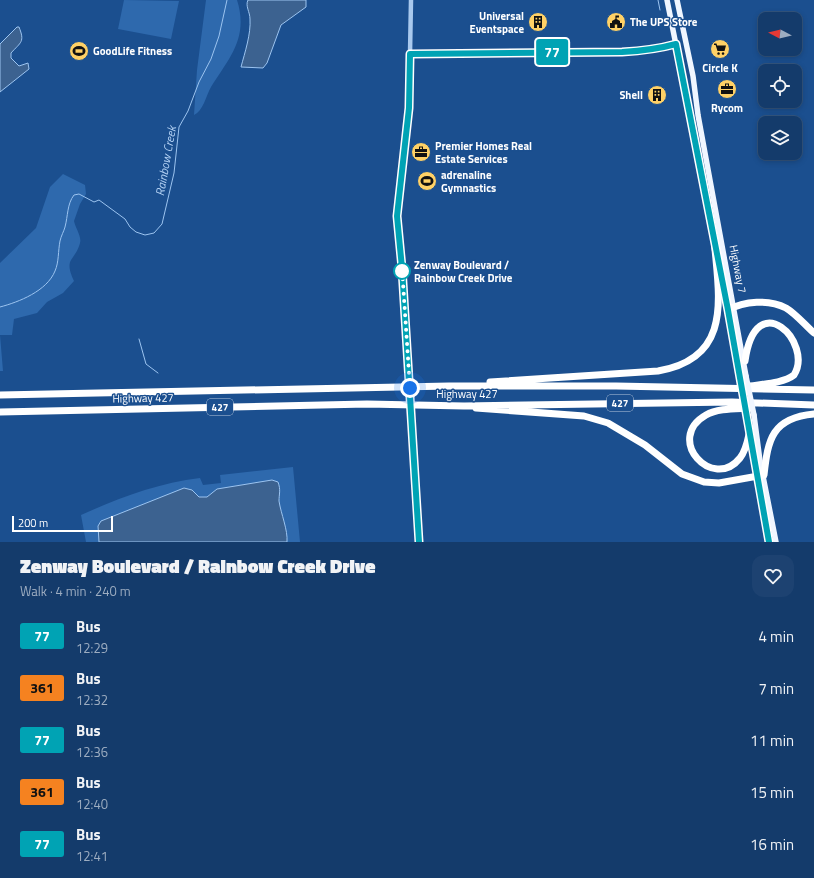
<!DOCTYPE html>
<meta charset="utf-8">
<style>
body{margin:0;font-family:"Titillium Web",sans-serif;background:#1d4271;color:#f1f3f6;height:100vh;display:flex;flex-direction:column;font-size:15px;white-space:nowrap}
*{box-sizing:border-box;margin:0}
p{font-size:13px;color:#9dadc1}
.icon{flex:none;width:22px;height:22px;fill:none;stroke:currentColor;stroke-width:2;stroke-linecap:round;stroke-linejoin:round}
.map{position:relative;height:542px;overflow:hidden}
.panel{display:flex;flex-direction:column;background:#143b6b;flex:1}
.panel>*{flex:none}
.badge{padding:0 8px;border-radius:3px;font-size:14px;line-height:26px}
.needle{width:26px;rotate:277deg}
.tools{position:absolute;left:758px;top:12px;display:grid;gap:8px}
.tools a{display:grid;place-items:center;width:44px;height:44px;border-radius:8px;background:#143b6b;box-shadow:0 2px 6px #0003,0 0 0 1px #33557e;font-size:20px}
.scale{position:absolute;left:12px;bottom:10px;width:101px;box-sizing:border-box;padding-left:4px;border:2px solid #fff;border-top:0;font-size:11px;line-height:14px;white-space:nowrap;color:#fff;-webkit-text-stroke:3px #1b4f8f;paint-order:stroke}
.you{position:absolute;width:20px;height:20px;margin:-10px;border:3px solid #fff;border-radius:50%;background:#1a73e8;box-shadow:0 0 0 6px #1a73e833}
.map>.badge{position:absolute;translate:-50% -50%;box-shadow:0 0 0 2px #fff}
.round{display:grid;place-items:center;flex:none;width:42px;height:42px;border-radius:12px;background:#1d4271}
.headline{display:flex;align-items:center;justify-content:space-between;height:68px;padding:0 20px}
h1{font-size:19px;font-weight:800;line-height:30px}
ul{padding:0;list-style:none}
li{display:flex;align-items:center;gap:12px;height:52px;padding:0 20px}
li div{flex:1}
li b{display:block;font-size:15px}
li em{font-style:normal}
li .badge{min-width:44px;font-weight:700;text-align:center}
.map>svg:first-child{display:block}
.green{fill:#2e69ad}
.water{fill:#3c6290;stroke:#9cc4f0}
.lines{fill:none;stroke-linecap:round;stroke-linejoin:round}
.stream{stroke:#9cc4f0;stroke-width:1}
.tertiary{stroke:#a9c9ee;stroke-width:4.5}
.primary{stroke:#f0f6ff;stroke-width:5.5}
.motorway{stroke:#fff;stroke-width:7}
.tertiary-bridge{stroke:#a9c9ee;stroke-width:4.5}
.primary-bridge{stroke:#f0f6ff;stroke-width:5.5}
.line-casing{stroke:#fff;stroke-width:9}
.line{stroke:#00a3b4;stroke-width:6}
.walk{stroke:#fff;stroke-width:4;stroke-dasharray:0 7.2}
.stop-dot{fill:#fff;stroke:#00a3b4;stroke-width:2}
.labels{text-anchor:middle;stroke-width:3;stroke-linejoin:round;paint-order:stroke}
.shield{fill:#1b4f8f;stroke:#bbcadd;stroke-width:1}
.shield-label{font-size:10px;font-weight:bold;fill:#fff}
.poi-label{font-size:11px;font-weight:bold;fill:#fff;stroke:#1b4f8f;text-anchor:start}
.stop-label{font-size:11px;font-weight:bold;fill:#fff;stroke:#1b4f8f;text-anchor:start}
.street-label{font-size:11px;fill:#fff;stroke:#1b4f8f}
.water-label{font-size:12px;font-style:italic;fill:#b5d3f5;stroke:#1b4f8f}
</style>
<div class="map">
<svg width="814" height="542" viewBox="0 0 814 542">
<rect width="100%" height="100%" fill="#1b4f8f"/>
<path class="green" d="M124,0L179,1L171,39L118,29Z
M206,0H237C249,38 229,58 211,87C206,96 203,111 194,115L197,70Z
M63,174L85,185L86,194L80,204L74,221C75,227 82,237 80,243C75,262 63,257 74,281L63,293L47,302L37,313L14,319L12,335H0L3,371H0V263L36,228L50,187Z
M293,467L300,542H86L81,515C119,498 158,483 200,478L203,485L221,483L220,475Z"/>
<path class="water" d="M248,0H306V7L281,25L267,63L263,68L241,67C245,52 251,34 250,19C250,12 245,6 248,0Z
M17,27H19C25,42 21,42 11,53V58L19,66L28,63L29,69L0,92V44Z
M272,480L278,482C281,490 279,494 279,501C281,514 288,530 287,542H99L98,526L101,521L184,488L192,490L199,497H207L217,489Z"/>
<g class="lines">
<path class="stream" d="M658,0L660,10
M0,307C19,302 47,291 55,271C59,262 58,251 60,241C61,236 64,231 65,227C68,216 67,204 74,195L79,194L94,202L99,200L125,219L130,227L136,232L145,235L154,233L162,224L174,173L179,127L188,111L199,82L211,59L219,36L227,0
M139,339L146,364L158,373"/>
<path class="tertiary" d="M409,375L397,216L409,108L411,0
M411,414L419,542"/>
<path class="primary" d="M667,0L715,240
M677,0L693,76L698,115L746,376
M719,261L740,376
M747,415L769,542
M754,415L760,461L776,542"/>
<path class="motorway" d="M728,310C744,301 769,299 786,308C796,314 805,325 814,333
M745,361C756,284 814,343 794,375C784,383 763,384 750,386
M490,382L658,371C735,358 718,294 714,237
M0,395L449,386H616L814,390
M476,408L584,416L608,423L645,445L682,474L704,482L719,483L764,475C768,439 772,418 814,414
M0,412L367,404L464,406L732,402L814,405
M750,430C748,439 746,451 740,458C713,492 664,439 706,415C718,408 737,409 751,408"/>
<path class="tertiary-bridge" d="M409,375L411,414"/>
<path class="primary-bridge" d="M740,376L747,415
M746,376L754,415"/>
</g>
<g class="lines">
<defs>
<path id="line" d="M419,542L402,268L397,216L409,108L410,54L622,52C640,51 658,49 676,44L728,310L769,542"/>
</defs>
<use href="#line" class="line-casing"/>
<use href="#line" class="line"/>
<path class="walk" d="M402,271V268L410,388"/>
</g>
<defs>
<symbol id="building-disc" viewBox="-11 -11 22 22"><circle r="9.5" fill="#ffd166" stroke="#1b4f8f"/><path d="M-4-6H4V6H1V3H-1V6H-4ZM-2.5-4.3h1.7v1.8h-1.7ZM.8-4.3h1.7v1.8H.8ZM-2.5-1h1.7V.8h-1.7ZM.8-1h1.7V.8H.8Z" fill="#111"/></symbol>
<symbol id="civic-disc" viewBox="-11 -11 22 22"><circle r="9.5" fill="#ffd166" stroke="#1b4f8f"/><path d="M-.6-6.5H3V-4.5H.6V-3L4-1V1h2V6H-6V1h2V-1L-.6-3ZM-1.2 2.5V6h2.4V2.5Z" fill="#111"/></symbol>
<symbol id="supermarket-disc" viewBox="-11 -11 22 22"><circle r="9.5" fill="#ffd166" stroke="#1b4f8f"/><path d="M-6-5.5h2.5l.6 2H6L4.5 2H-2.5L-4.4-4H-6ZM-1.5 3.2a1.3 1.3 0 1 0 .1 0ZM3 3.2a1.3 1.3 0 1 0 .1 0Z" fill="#111"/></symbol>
<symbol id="stadium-disc" viewBox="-11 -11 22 22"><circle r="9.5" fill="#ffd166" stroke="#1b4f8f"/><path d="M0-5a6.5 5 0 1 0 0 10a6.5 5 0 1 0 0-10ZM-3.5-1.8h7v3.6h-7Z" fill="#111"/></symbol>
<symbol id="office-disc" viewBox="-11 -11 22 22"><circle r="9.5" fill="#ffd166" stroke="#1b4f8f"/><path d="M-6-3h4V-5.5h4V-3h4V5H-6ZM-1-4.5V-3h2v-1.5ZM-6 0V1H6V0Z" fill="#111"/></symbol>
</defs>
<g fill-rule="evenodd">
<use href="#building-disc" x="527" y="11" width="22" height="22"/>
<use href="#civic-disc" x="605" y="11" width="22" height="22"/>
<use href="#supermarket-disc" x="709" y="38" width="22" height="22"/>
<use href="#stadium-disc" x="68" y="40" width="22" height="22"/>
<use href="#office-disc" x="716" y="78" width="22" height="22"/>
<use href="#building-disc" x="646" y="84" width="22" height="22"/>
<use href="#office-disc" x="410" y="141" width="22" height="22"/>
<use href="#stadium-disc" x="416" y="170" width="22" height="22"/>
</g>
<circle class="stop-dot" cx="402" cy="271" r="8"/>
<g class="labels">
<g class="shield">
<rect x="607" y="395" width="26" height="16" rx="3"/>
<rect x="207" y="399" width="26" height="16" rx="3"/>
</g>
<g class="shield-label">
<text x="620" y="407">427</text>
<text x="220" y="411">427</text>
</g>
<g class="poi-label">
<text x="524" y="20" text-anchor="end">Universal<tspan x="524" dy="13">Eventspace</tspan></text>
<text x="630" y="26">The UPS Store</text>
<text x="93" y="55">GoodLife Fitness</text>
<text x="720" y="72" text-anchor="middle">Circle K</text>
<text x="643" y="99" text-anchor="end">Shell</text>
<text x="727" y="112" text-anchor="middle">Rycom</text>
<text x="435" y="150">Premier Homes Real<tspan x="435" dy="13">Estate Services</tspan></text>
<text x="441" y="179">adrenaline<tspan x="441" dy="13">Gymnastics</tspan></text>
</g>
<g class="stop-label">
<text x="414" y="269">Zenway Boulevard /<tspan x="414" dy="13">Rainbow Creek Drive</tspan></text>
</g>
<g class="street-label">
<text transform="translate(738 269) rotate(79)" y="4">Highway 7</text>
<text x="467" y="398">Highway 427</text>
<text transform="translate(143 398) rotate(-1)" y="4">Highway 427</text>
</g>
<g class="water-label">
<text transform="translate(166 161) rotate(-80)" y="4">Rainbow Creek</text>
</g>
</g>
</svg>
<div class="tools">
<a><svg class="needle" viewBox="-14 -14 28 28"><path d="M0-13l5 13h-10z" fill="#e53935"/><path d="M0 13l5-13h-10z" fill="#9dadc1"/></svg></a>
<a><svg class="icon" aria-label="locate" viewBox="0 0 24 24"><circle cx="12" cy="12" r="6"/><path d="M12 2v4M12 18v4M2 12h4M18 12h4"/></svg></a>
<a><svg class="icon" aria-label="layers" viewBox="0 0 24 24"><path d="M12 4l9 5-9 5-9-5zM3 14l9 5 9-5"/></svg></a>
</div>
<div class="scale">200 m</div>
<div class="you" style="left:410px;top:388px"></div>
<b class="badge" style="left:552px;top:52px;background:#00a3b4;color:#fff">77</b>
</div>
<section class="panel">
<div class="headline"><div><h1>Zenway Boulevard / Rainbow Creek Drive</h1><p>Walk · 4 min · 240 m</p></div><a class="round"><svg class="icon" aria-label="heart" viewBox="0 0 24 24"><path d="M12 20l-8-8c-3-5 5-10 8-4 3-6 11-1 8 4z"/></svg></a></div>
<ul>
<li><span class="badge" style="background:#00a3b4;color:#fff">77</span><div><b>Bus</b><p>12:29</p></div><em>4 min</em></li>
<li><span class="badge" style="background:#f58220;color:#111">361</span><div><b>Bus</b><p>12:32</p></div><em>7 min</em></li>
<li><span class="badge" style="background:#00a3b4;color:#fff">77</span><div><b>Bus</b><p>12:36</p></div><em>11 min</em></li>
<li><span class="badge" style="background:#f58220;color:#111">361</span><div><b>Bus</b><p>12:40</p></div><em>15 min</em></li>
<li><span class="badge" style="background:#00a3b4;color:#fff">77</span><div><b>Bus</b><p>12:41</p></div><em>16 min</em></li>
</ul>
</section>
